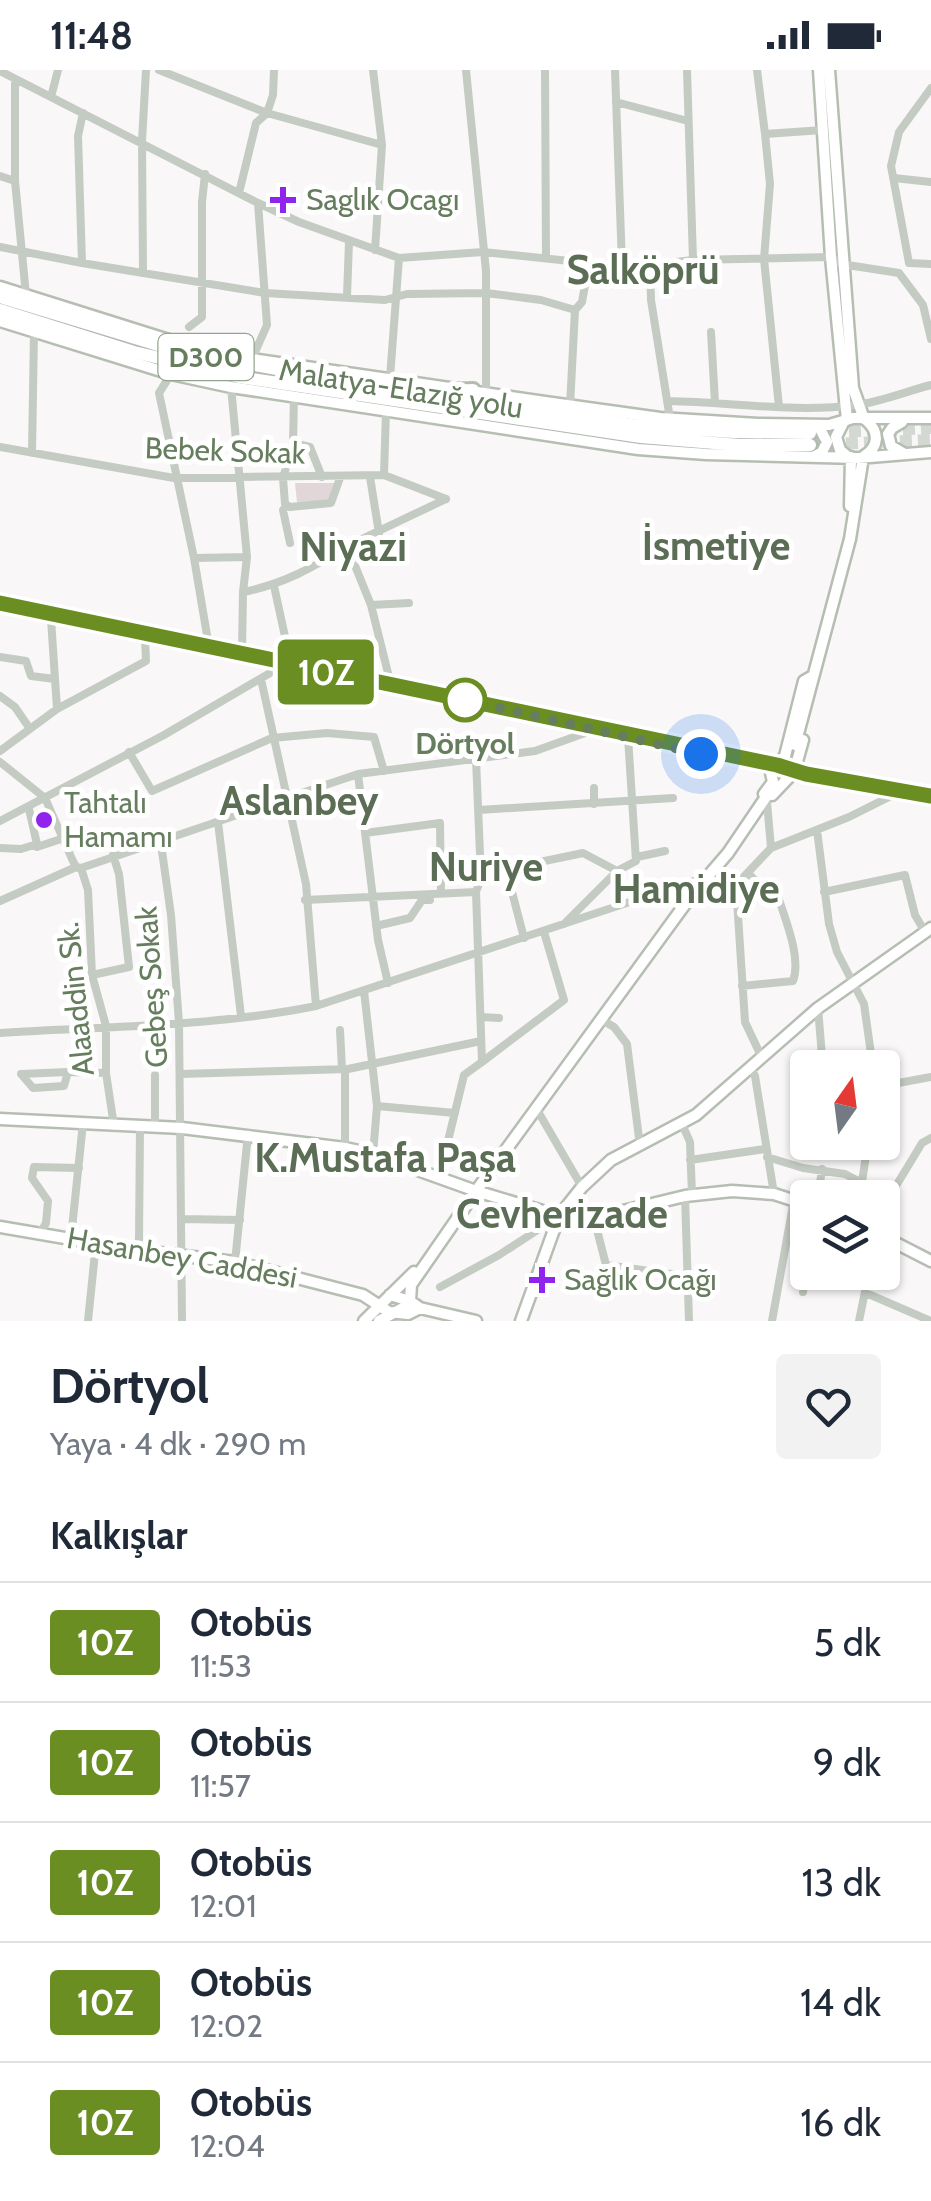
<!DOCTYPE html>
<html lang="tr">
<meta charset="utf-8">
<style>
body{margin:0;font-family:Cabin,sans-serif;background:#f2f2f3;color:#1f2937;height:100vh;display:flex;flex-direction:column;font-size:38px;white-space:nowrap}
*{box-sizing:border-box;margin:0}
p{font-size:32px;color:#747a83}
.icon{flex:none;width:55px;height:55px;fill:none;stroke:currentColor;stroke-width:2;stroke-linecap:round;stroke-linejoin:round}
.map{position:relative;height:1251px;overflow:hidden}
.side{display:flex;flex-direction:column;background:#fff;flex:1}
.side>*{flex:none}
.badge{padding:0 20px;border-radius:8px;font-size:35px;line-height:65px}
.needle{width:65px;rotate:14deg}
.tools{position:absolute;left:790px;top:980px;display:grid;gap:20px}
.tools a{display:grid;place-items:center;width:110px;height:110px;border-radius:10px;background:#fff;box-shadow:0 2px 8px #0004;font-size:50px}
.you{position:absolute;width:50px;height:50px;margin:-25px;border:8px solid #fff;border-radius:50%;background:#1a73e8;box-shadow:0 0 0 15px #1a73e833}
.map>.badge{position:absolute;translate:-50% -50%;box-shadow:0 0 0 5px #fff}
h2{padding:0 50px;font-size:38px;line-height:90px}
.round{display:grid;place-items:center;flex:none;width:105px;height:105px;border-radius:10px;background:#f2f2f3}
.summary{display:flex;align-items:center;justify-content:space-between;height:170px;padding:0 50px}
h1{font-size:48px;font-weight:700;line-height:75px}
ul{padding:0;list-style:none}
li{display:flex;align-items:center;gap:30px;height:120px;padding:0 50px;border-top:2px solid #e0e1e3}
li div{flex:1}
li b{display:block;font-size:38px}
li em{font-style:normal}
li .badge{min-width:110px;font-weight:700;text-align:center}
.status{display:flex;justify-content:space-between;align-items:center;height:70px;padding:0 50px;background:#fff;direction:ltr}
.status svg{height:28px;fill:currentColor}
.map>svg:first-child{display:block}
.green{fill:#e1d7d8}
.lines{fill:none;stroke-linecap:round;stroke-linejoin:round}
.major-tunnel{stroke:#d4d8d2;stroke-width:10;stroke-dasharray:10 5;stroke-linecap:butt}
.highway-tunnel{stroke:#d4d8d2;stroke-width:12;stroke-dasharray:12 6;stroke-linecap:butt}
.major-casing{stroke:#b6beb3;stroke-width:15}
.highway-casing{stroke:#b3bbb1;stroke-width:18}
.minor{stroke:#c4cbc2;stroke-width:8}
.major{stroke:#fff;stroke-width:10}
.highway{stroke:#fff;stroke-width:12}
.line-casing{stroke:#fff;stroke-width:22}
.line{stroke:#6b8e23;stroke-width:15}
.walk{stroke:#667d5e;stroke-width:10;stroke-dasharray:0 18}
.poi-dot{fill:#9024ec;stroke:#fff;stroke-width:4}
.stop-dot{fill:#fff;stroke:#6b8e23;stroke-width:5}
.labels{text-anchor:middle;stroke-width:10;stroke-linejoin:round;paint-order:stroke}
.shield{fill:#fff;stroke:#94a48e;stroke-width:2.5}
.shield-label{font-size:28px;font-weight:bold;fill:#667d5e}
.poi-label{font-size:30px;fill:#667d5e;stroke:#fff;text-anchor:start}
.street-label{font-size:30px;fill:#667d5e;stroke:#fff}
.stop-label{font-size:30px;font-weight:bold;fill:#667d5e;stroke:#fff}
.district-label{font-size:40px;font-weight:bold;fill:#5b6e55;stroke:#fff}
</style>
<div class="status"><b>11:48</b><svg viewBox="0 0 49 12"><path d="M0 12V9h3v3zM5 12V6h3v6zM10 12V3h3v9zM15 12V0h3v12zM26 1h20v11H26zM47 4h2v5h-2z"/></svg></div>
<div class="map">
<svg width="931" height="1251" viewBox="0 0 931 1251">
<rect width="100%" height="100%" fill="#f9f7f8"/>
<path class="green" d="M295,413H339L335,431L297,432Z"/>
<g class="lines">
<path class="major-tunnel" d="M771,720L795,675"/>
<path class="highway-tunnel" d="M813,363L931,358
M810,375L931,370"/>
<defs>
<path id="major" d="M819,0L831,187L847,350
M829,0L853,318L864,349
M0,217L175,272L252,289L545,332L660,348L758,354L829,355L853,348H931
M0,251L171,304L231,317L638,379L706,384L858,388L931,382
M902,352L892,358L888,364L891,376L905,384
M843,353L836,367L840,380L846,385
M812,355L820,359L827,372L822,382L815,386
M864,386C879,377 880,362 866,350
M850,436L851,387
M0,533L777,695L806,704L931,726
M795,675L850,469L863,387
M777,695L785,686L804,611L811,607
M801,702L796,695L803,670
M764,724L773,712L770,698
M772,725L791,705
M0,1049L182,1058L345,1078L373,1084L476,1121L559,1146L594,1148L685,1126L732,1121L774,1124L808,1135
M0,1157L135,1180L235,1192L363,1225L389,1242L408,1244L420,1238
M882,1166L931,1191
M390,1225L410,1231L420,1238L476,1251
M364,1251L414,1202
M379,1251L403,1238L410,1231L411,1215L476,1121L691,826L728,783L770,721
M521,1251L559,1146L582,1117L611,1090L696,1045L818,938L931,858"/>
<path id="highway" d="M0,227L178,281L321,307L631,355L734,362L810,363
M0,240L134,282L239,307L641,367L739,375H810
M449,321L473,320"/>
</defs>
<use href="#major" class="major-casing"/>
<use href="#highway" class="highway-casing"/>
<path class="minor" d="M159,0L267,43L382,75
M373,0L382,75L375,180
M466,0L486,201V322
M545,0L546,188
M615,0L622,195
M687,0L693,190
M757,0L765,64L823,60
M0,1L258,133L299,152L399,188L483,182L589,193L650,195L693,190L831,187L841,194L899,203L923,235L931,269
M15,10V111L26,225
M931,18L899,62L891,96L909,193L931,194
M51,27L58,0
M616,32L688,51
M83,43L78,66L82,193L265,223L385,230L407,224L486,223L541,230L575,240L582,232L589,193
M765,64L770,114L764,189L779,337
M0,106L15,111
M894,108L931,112
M239,123L256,53L267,43L273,25L274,0
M0,177L82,193
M650,195L651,230L670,349
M143,203L142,71L146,0
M347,226L349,172
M189,257L202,247V132L205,104
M711,262L715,333
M252,289L267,255L258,133
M171,304L159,323L194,488L209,577
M390,308L399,188
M231,317L247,487L243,522
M294,326L293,373L310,377L322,407
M669,331C731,332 794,343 856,335C881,332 907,321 931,315
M570,336L575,240
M293,373L283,408L285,434L290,437L331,433L340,408
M0,377L174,408L384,405L446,429
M32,383L34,262
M384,405L386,340
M370,407L379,463
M287,435L283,440L290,473
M194,488L247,487
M274,516L291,594
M371,535L347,476L446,429
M51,549L57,639
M242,584L243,522C283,514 313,498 347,476
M0,587L26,591L31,606L55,609
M261,609L306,814L316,936
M391,615L371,535L409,533
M0,626L15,637L30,659
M0,681L57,639L146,591L145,568
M129,682L152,721L272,668L327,663L374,667L384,701
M0,692L45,728L72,789L76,797L81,798L88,820L92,905L106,956V1003L114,1056
M358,704L378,870L388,913
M594,718V734
M767,732L771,778
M29,739L37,774
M479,740L673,728
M0,751L164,665L282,596
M218,752L241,946
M817,760L829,854L837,882L864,934L873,998
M365,763L440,753L441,823
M161,774L171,845L179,953L182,1251
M0,778L21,779L37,774V777L64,768
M637,787L665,781
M81,798L358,704L535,681L599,658
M506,799L524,868
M714,801L736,815L745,952L762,988
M481,808L492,802L583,783L617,801
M736,815L771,778L849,747L895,724
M824,822L905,805L915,845L925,862
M305,830L476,822
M0,831L76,797
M564,854L617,801L636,791L628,667
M376,856L410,848L422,830H430
M92,905L129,897L119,804L113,785
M742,916L793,911C802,887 784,847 777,823L763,819L749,804
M364,921L377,1036L373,1084
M818,938L823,998
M481,947L499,948
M602,950L614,957L627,974L640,1076
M340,960L342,999
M0,963C105,956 213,957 316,936L693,811H704
M482,992L564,930L544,862
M751,998L755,1006L774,1124
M345,999V1078
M68,1002L21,1004L33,1018L64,1016L68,1002L106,1003
M181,1004L348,999L481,971
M882,1016L931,1007
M377,1036L455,1043
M536,1038L582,1117
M682,1054L690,1072L692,1125
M155,1057V1005
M767,1087L803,1098L845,1104L889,1127
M690,1090L765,1079
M439,1108L464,1005L482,992L476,822L481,808L476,689
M862,1112L868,1072
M685,1126L689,1251
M818,1128L822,1099
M882,1139L922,1073L931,1068
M594,1148L606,1195L686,1206
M182,1149L240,1150
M41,1162L46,1153L48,1131L32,1108L34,1097L79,1098
M71,1168L83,1053
M135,1180L139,1170L140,1056
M235,1192L248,1064
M440,1217L499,1185L559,1146
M803,1222L808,1189
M866,1223L931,1251
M88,1251L96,1173
M772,1251L794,1130
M859,1251L869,1202"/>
<use href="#major" class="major"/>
<use href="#highway" class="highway"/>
</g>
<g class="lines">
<defs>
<path id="line" d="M0,533L777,695L806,704L931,726"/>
</defs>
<use href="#line" class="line-casing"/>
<use href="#line" class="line"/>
<path class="walk" d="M465,630L701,684"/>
</g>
<g class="poi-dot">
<path d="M278 115h10v10h10v10h-10v10h-10v-10h-10v-10h10z"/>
<circle cx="44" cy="750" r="10"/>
<path d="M537 1195h10v10h10v10h-10v10h-10v-10h-10v-10h10z"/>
</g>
<circle class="stop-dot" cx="465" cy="630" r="20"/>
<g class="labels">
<rect class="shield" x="158.5" y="264" width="95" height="46" rx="8"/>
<g class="shield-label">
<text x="206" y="297">D300</text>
</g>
<g class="poi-label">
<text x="306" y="140">Saglık Ocagı</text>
<text x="64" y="743">Tahtalı<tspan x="64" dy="34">Hamamı</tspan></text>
<text x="564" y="1220">Sağlık Ocağı</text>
</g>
<g class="street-label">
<text transform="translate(401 319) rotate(9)" y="10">Malatya-Elazığ yolu</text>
<text transform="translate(225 381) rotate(2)" y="10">Bebek Sokak</text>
<text transform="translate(152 917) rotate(-94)" y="10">Gebeş Sokak</text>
<text transform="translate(76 929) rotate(-96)" y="10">Alaaddin Sk.</text>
<text transform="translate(182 1188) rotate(10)" y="10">Hasanbey Caddesi</text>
</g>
<g class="stop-label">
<text x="465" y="684">Dörtyol</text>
</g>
<g class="district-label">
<text x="643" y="214">Salköprü</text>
<text x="716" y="490">İsmetiye</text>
<text x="353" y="491">Niyazi</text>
<text x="299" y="745">Aslanbey</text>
<text x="486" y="811">Nuriye</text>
<text x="696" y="833">Hamidiye</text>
<text x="385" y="1102">K.Mustafa Paşa</text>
<text x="562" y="1158">Cevherizade</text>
</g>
</g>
</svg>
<div class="tools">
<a><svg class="needle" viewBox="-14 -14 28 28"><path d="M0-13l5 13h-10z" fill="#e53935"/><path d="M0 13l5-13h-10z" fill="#747a83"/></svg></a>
<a><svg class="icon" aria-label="layers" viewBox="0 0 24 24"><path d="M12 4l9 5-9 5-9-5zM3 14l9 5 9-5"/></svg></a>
</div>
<div class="you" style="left:701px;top:684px"></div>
<b class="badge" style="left:326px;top:602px;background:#6b8e23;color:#fff">10Z</b>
</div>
<section class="side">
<div class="summary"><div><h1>Dörtyol</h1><p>Yaya · 4 dk · 290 m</p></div><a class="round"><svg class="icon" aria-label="heart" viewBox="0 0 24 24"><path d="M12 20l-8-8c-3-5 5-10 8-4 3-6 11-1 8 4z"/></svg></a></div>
<h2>Kalkışlar</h2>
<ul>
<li><span class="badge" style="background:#6b8e23;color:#fff">10Z</span><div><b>Otobüs</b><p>11:53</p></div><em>5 dk</em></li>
<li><span class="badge" style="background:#6b8e23;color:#fff">10Z</span><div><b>Otobüs</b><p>11:57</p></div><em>9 dk</em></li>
<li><span class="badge" style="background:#6b8e23;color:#fff">10Z</span><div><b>Otobüs</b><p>12:01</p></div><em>13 dk</em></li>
<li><span class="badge" style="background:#6b8e23;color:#fff">10Z</span><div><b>Otobüs</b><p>12:02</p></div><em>14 dk</em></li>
<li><span class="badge" style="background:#6b8e23;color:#fff">10Z</span><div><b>Otobüs</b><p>12:04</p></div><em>16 dk</em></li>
</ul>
</section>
